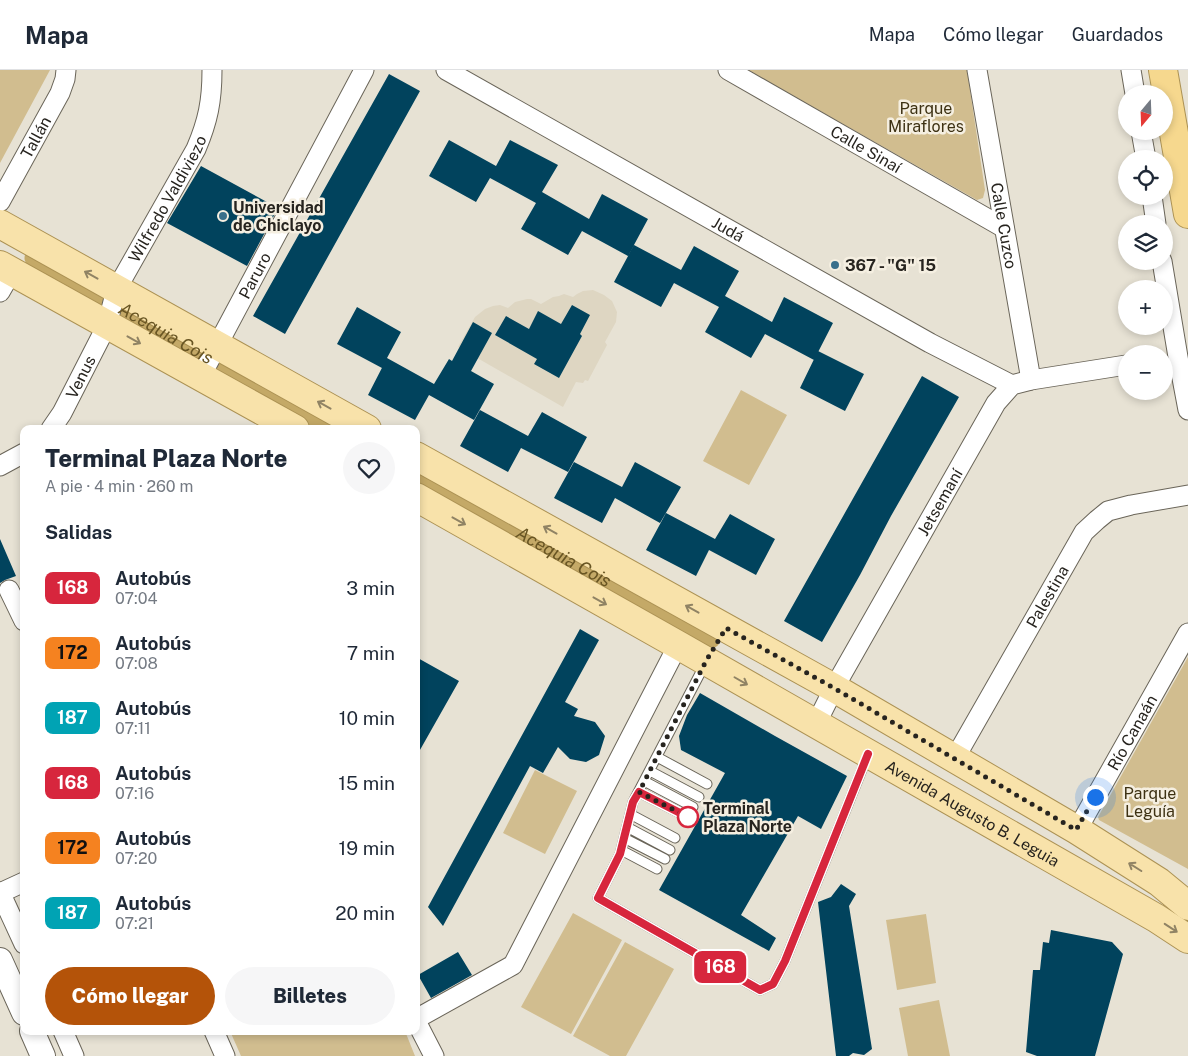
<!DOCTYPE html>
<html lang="es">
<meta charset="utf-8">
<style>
body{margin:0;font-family:"Public Sans",sans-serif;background:#f6f6f7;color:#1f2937;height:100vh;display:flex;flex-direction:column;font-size:19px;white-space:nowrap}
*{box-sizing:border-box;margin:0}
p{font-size:16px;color:#747a83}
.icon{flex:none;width:28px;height:28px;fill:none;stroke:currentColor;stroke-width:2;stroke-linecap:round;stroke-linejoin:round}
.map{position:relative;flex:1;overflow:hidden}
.sheet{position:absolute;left:20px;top:355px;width:400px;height:610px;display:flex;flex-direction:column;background:#fff;border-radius:10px;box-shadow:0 2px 8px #0003}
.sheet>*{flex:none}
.badge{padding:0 10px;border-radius:8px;font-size:18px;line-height:32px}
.needle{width:32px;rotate:199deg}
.buttons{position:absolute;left:1118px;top:15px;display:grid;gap:10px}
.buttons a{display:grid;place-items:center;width:55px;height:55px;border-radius:50%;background:#fff;box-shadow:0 2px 8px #0003;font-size:25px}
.you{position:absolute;width:25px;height:25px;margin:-12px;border:4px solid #fff;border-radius:50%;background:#1a73e8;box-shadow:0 0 0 8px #1a73e833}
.map>.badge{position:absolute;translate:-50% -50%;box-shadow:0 0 0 2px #fff}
h2{padding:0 25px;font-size:19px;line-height:45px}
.round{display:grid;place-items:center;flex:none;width:52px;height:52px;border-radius:26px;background:#f6f6f7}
.summary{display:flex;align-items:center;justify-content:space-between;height:85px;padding:0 25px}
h1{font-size:24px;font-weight:800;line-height:38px}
.button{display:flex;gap:10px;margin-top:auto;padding:10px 25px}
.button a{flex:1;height:58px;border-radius:30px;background:#b45309;color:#fff;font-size:20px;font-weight:800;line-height:58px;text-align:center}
.button a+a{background:#f6f6f7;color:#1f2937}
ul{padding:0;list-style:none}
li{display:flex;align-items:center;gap:15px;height:65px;padding:0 25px}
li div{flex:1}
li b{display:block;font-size:19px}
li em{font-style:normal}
li .badge{min-width:55px;font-weight:700;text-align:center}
header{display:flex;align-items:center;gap:30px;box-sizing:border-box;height:70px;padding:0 25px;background:#fff;border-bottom:1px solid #e0e1e3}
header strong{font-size:24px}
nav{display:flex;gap:28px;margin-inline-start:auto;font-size:18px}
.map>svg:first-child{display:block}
.built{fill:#ded6c2}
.green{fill:#d1bd8f}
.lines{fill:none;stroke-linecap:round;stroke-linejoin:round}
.canal{stroke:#c4a967;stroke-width:19}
.building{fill:#01435d}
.service-casing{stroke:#6a6559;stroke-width:11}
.minor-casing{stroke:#6a6559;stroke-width:21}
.tertiary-casing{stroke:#6a6559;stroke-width:26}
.primary-casing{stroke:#ac9254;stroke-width:30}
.trunk-casing{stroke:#ac9254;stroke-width:30}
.service{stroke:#fff;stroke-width:9}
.minor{stroke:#fff;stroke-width:19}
.tertiary{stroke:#fff;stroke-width:24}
.primary{stroke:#f8e2aa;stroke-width:28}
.trunk{stroke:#f6d88e;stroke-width:28}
.oneway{stroke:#908364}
.line-casing{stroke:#fff;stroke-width:11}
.line{stroke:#d7263d;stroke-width:8}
.walk{stroke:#27241f;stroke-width:5;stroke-dasharray:0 9}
.poi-dot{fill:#3a708b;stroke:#f5efe1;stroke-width:2}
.stop-dot{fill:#fff;stroke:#d7263d;stroke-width:2.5}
.labels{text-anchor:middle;stroke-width:5;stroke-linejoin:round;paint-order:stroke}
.park-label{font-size:16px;fill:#3d3113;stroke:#f5efe1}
.street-label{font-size:16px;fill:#27241f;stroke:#f5efe1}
.poi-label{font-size:16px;font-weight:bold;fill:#27241f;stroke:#f5efe1;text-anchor:start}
.stop-label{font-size:16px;font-weight:bold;fill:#27241f;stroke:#f5efe1;text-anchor:start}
.water-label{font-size:18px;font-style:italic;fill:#685523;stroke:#f5efe1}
</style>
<header>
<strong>Mapa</strong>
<nav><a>Mapa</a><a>Cómo llegar</a><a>Guardados</a></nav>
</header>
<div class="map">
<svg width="1188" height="986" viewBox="0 0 1188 986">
<rect width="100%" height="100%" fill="#e7e2d4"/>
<path class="built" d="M593,220L604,225L612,231L617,242L616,252L605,272L607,275L588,311L585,310L583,313L576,312L563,337L458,277L475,247L485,239L493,236L500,235L508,238L515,232L527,229H531L541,234L553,227L559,226L564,224L573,227L577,224L583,221Z"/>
<path class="green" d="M0,0H50L0,93Z
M748,0H967L985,120L983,128L977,130Z
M741,320L787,345L749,415L703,391Z
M1188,587V799L1099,750L1098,747Z
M535,700L577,721L545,784L503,763Z
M573,843L622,870L571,964L521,937Z
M926,844L936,913L897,920L886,850Z
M625,872L674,899L626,986H610L573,966Z
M939,930L950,986H908L899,938Z
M230,961H405L415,986H241Z"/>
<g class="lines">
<g class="canal">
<path id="s1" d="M34,188L333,359"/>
<path id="s2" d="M416,405L711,569"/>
</g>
</g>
<path class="building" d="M389,4L420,21L285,264L253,246Z
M449,70L496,96L510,70L558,95L542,122L589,149L602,124L648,149L628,186L582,161L568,185L521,159L536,133L490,108L476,132L429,106Z
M201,96L278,138L247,196L167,153Z
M634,175L681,200L694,176L739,201L725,226L772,252L784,227L833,253L814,290L765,264L751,288L705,262L719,237L674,213L661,237L614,212Z
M572,235L590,245L580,264L582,266L559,308L534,294L537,289L495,265L506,246L529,259L538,241L561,254Z
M357,237L401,262L387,288L434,314L449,289L452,291L473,252L492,263L471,301L494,314L474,350L429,325L415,350L368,325L386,290L382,298L337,274Z
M818,281L864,304L845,341L800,318Z
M922,306L959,327L891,446L860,505L822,572L784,551Z
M480,340L528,366L542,342L587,367L568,402L521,378L508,402L460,376Z
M574,392L622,417L635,392L681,417L660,453L615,428L602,453L554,428Z
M666,443L715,469L730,444L775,469L756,505L709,480L696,506L646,480Z
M0,469L16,506L5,510L0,513Z
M580,559L599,570L565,632L578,639L574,646L595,652L605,666L599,685L586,692L570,689L558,677L543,703L530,696L443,856L428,837Z
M416,587L459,611L416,687Z
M700,623L775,666L847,706L821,759L798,746L741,845L776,868L769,881L659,820L725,703L681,680L679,666L687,645Z
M841,814L856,824L849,836L872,979L864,985L853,983L849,986H836L818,832L831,827Z
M1051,860L1112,872L1123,884L1095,986H1037L1026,982L1033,900H1040L1043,872L1049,873Z
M458,882L472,905L431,928L418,905Z"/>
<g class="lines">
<defs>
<path id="service" d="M705,594L633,732L620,784L598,828L760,920L773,914L785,891L867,687
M657,687L707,714
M650,701L699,727
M644,711L693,737
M639,722L688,747
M630,744L675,768
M627,757L670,780
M624,768L665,789
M621,780L657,799"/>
<g id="minor">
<path id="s3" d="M446,0L930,273L1012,315"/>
<path id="s4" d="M728,0L1004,158"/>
<path id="s5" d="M977,0L1031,310"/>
<path d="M1131,0L1135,24"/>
<path d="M1141,61L1146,89"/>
<path d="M1152,126L1156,154"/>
<path id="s6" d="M0,132L60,23L65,9L66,0"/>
<path d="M1162,191L1178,287L1188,340"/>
<path d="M0,222L12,201"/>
<path id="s7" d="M201,306L364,0"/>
<path id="s8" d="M51,359L62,343L107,255L116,220L196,79C208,51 212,31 212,0"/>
<path d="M0,396L24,383"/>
<path d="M9,520L24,551"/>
<path id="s9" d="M816,654L834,618L996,333L1012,315L1031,310L1126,295"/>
<path id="s10" d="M955,688L1084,462L1097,450L1108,441L1131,435L1188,425"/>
<path id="s11" d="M1077,760L1188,563"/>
<path d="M0,822L24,874"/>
<path d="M0,823L24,812"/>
<path d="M416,949L513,895L678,575"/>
<path d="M416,951L434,986"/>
<path d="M63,961L74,986"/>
<path d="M214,961L225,986"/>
</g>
<path id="tertiary" d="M0,890L24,943
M32,961L43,986"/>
<g id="primary">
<path d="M0,154L367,359"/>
<path d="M0,195L295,359"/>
<path d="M416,386L834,618L1077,760L1159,812L1188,836"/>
<path id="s12" d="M416,427L678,575L1156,848L1188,869"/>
</g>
<path id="trunk" d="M1163,0L1188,144"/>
</defs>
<use href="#service" class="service-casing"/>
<use href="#minor" class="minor-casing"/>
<use href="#tertiary" class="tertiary-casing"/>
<use href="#primary" class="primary-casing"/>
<use href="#trunk" class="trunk-casing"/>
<use href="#service" class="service"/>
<use href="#minor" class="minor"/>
<use href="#tertiary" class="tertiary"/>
<use href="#primary" class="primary"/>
<use href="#trunk" class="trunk"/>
</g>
<defs><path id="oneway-shaft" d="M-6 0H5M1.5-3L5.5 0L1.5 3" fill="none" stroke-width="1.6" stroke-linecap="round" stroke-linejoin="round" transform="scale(1.25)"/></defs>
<g class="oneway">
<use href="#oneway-shaft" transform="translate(91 205) rotate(-151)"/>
<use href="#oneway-shaft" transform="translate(134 270) rotate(29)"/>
<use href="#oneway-shaft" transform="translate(324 335) rotate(-151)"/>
<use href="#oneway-shaft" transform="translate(459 451) rotate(29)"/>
<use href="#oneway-shaft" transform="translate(550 460) rotate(-151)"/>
<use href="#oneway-shaft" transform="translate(600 531) rotate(29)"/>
<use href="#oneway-shaft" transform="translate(692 539) rotate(-151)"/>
<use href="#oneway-shaft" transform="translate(741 611) rotate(30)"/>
<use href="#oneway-shaft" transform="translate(1135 797) rotate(-148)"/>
<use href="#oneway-shaft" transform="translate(1171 858) rotate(33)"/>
</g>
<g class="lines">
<defs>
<path id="line" d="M688,747L639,722L633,732L620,784L598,828L760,920L773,914L785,891L868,684"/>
</defs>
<use href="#line" class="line-casing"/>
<use href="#line" class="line"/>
<path class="walk" d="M688,747L639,722L706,591L726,558L834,618L1076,760L1095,727"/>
</g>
<g class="poi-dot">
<circle cx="223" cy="146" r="5"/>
<circle cx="835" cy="195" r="5"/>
</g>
<circle class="stop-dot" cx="688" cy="747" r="10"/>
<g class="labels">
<g class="park-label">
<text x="926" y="44">Parque<tspan x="926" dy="18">Miraflores</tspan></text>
<text x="1150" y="729">Parque<tspan x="1150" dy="18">Leguía</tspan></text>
</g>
<g class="street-label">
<text dy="6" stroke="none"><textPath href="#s6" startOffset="74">Tallán</textPath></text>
<text dy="6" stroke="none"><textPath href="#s4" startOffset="159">Calle Sinaí</textPath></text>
<text dy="6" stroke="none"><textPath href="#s8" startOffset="259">Wilfredo Valdiviezo</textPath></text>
<text dy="6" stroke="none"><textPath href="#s5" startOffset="158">Calle Cuzco</textPath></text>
<text dy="6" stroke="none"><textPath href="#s3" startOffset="324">Judá</textPath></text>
<text dy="6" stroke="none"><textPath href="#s7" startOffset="114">Paruro</textPath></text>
<text dy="6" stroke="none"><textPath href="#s8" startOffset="60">Venus</textPath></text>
<text dy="6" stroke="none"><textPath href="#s9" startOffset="254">Jetsemaní</textPath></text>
<text dy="6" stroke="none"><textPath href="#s10" startOffset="186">Palestina</textPath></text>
<text dy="6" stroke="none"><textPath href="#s11" startOffset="112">Río Canaán</textPath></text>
<text dy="6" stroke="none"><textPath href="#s12" startOffset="640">Avenida Augusto B. Leguia</textPath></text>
</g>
<g class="poi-label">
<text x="233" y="143">Universidad<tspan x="233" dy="18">de Chiclayo</tspan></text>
<text x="845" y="201">367 - "G" 15</text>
</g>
<g class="stop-label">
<text x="703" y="744">Terminal<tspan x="703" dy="18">Plaza Norte</tspan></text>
</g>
<g class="water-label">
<text dy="6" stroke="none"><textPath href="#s1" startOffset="152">Acequia Cois</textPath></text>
<text dy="6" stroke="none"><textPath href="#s2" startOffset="169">Acequia Cois</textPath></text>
</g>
</g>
</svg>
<div class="buttons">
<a><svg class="needle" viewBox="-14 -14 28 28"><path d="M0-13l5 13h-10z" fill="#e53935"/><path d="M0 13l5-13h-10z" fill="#747a83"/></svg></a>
<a><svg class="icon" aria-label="locate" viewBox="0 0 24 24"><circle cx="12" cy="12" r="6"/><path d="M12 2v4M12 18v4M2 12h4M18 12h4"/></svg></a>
<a><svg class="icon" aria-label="layers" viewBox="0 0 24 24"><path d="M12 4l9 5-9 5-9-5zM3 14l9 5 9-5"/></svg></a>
<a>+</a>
<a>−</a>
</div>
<div class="you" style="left:1095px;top:727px"></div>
<b class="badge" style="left:720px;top:897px;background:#d7263d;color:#fff">168</b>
<section class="sheet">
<div class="summary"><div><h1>Terminal Plaza Norte</h1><p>A pie · 4 min · 260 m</p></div><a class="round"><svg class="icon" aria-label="heart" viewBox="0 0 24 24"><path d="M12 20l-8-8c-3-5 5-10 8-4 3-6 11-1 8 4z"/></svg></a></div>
<h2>Salidas</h2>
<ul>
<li><span class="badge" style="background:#d7263d;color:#fff">168</span><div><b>Autobús</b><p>07:04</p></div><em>3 min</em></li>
<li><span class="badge" style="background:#f58220;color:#111">172</span><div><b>Autobús</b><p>07:08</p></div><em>7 min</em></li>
<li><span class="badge" style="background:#00a3b4;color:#fff">187</span><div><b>Autobús</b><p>07:11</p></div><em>10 min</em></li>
<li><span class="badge" style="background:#d7263d;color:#fff">168</span><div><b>Autobús</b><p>07:16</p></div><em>15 min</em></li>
<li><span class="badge" style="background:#f58220;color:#111">172</span><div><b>Autobús</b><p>07:20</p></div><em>19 min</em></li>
<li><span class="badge" style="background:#00a3b4;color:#fff">187</span><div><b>Autobús</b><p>07:21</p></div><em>20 min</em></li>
</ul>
<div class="button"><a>Cómo llegar</a><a>Billetes</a></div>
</section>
</div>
